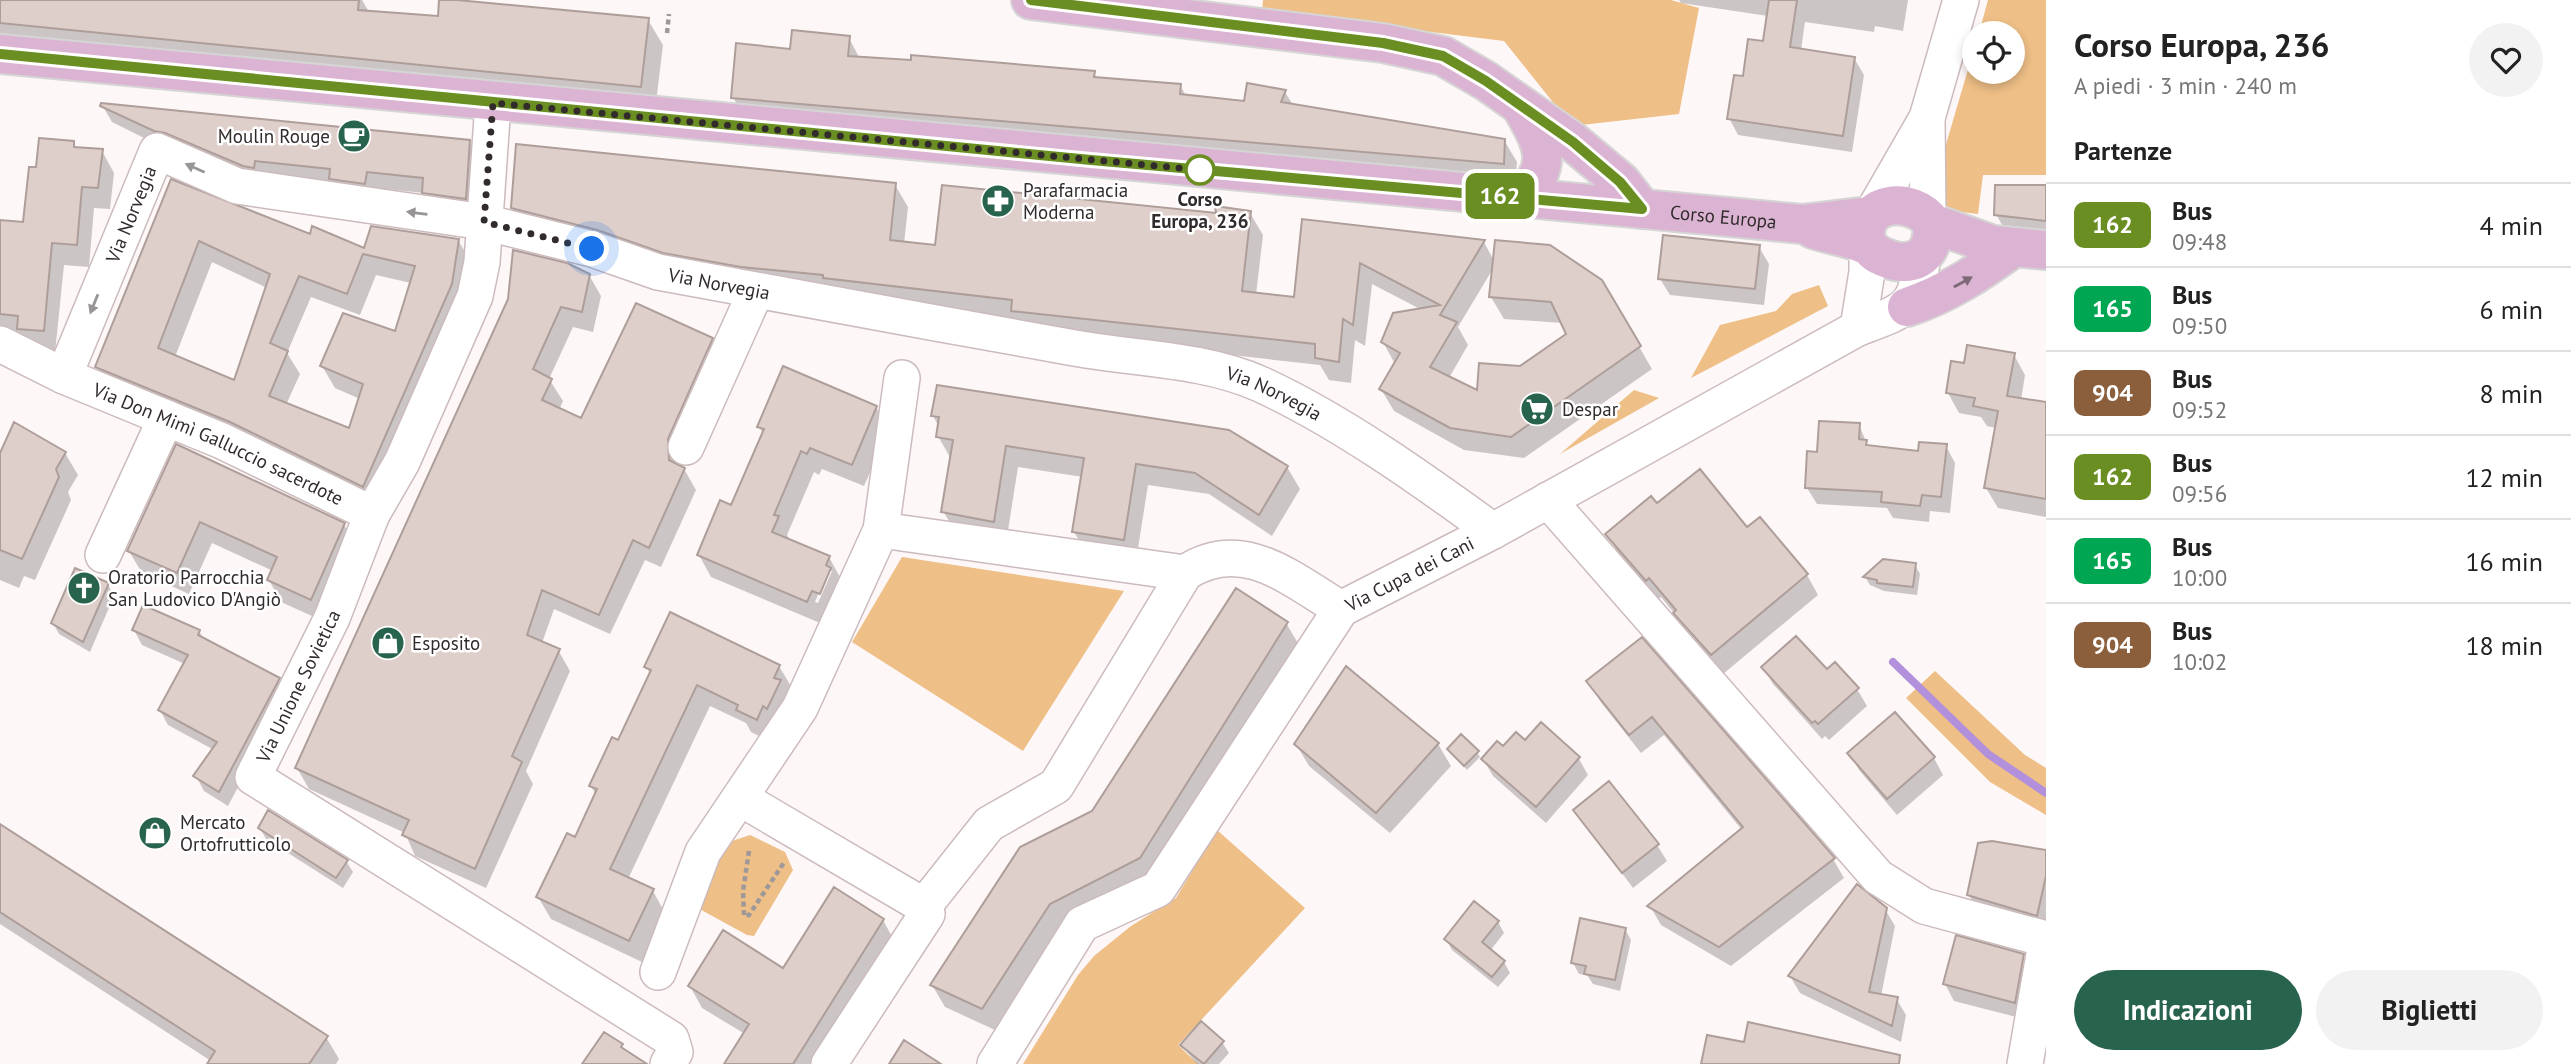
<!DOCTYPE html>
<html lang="it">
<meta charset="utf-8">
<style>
body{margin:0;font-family:"PT Sans",sans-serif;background:#f2f2f2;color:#222;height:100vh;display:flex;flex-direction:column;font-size:26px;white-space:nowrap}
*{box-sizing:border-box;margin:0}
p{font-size:23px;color:#767676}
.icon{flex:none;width:38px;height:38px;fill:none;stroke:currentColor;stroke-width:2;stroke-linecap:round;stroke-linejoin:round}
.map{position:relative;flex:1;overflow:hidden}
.details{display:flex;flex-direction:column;background:#fff;width:525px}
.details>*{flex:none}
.badge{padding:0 14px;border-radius:10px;font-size:24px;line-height:46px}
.controls{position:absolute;left:1962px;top:21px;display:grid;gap:14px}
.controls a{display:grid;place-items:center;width:63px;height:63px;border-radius:50%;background:#fff;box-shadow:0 4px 10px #0003;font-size:35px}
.you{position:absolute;width:35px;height:35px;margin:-18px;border:5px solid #fff;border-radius:50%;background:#1a73e8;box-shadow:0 0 0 10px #1a73e833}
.map>.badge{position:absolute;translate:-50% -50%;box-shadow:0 0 0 4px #fff}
h2{padding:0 28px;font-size:26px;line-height:63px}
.round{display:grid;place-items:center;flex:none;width:74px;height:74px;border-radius:37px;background:#f2f2f2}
.overview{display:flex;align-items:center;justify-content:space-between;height:119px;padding:0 28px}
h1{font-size:33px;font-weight:800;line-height:52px}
.action{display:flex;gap:14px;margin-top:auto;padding:14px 28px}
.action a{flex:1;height:80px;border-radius:42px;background:#28634d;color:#fff;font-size:28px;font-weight:800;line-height:80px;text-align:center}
.action a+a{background:#f2f2f2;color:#222}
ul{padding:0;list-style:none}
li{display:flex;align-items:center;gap:21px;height:84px;padding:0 28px;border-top:2px solid #e0e0e0}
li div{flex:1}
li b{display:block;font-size:26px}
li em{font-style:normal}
li .badge{min-width:77px;font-weight:700;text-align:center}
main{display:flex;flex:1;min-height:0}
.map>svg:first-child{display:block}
.green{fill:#eebf86}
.shadow{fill:#0003;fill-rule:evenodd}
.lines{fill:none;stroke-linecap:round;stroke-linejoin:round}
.stream{stroke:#b290db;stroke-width:8}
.building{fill:#dfcfca;stroke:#ae9e99;stroke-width:2;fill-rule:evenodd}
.minor-casing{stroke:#ccbbbd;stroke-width:38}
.major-casing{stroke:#d6d5d5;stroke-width:42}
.path{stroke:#9f9899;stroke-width:4.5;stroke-dasharray:5 3.5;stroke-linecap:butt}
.minor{stroke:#fff;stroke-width:35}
.major{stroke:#dcb4d3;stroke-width:38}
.oneway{fill:#989596}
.oneway2{fill:#7e6977}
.line-casing{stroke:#fff;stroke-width:16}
.line{stroke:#6b8e23;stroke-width:10}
.walk{stroke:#322b2c;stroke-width:7;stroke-dasharray:0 12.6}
.stop-dot{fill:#fff;stroke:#6b8e23;stroke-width:3.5}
.labels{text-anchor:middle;stroke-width:5;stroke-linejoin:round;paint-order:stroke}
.poi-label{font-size:19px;fill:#322b2c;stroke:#fff;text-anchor:start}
.stop-label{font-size:19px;font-weight:bold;fill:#322b2c;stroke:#fff}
.street-label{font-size:19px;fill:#322b2c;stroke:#fff}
</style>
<main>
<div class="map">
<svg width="2046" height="1064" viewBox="0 0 2046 1064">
<rect width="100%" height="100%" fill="#fef7f8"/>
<path class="green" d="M1263,0H1671L1699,8L1679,114L1572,126L1504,41L1262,11Z
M1988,0H2046V175H1983L1978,214L1938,209L1942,158L1974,49V72H2012V33H1979Z
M1819,285L1828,306L1691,378L1720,325L1776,311L1792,294Z
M1634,390L1659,398L1560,454Z
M902,557L1124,591L1023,751L852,642Z
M1935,671L2025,755L2046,768V815L1990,782L1906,698Z
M1217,830L1305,908L1178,1045L1198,1064H1023L1078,975L1094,956L1131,926L1176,898Z
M750,835L785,852L793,870L754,936L747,935L694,906L726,843Z"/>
<path class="shadow" d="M0,0H362L369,12L440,18L648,20L663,45L655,111L0,46Z
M1679,0H1908L1903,31L1875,26L1874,32L1805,22L1801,50L1854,58L1864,75L1852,152L1738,135L1729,118L1744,78L1764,43L1768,16L1681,3Z
M849,38L860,59L1094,73L1097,79L1180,85L1186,96L1246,103L1285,92L1293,105L1504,140L1517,162L1515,186L745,119L733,97L791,51Z
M102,105L469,142L479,159L475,215L433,209L424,193L376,188L374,200L263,177L164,148L112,122Z
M73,142L77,149L102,151L114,173L110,209L94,208L89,267L64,265L55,353L0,335V221L24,223L37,169Z
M172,181L311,236L365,250L458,240L471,262L376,508L109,389L97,367ZM212,262L267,288L235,382L175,357ZM376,275L411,283L396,333L322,366L335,388L360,399L350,430L286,405L300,374L287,353L311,297L360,315Z
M895,185L908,207L904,244L936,247L1250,213L1263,235L1256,295L1295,298L1303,221L1484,242L1494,261L1601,281L1652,369L1524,458L1464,450L1394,411L1381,389L1395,364L1383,342L1422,310L1372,284L1365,346L1355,340L1351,383L1329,380L1320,365L1026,332L837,300L525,230L512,208ZM1494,267L1491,297L1504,319L1563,323L1568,335L1478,392L1449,378L1468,345L1458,327Z
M2046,186V230L2002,225L1996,214Z
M1759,247L1769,264L1764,305L1670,295L1660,279Z
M589,275L601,296L593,332L573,327L549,379L563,401L559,410L582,421L711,340L723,360L678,460L679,467L684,469L696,490L661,567L645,560L610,634L554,609L542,643L558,650L570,671L526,771L533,784L486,888L415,856L405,833L309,789L297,768L509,299ZM706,350H710L666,447L662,446Z
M2014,355L2025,375L2021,400L2046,404V517L1998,508L1986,488L1996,428L1987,426L1981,417L1959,413L1948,393L1965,365Z
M876,407L889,429L864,486L822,469L819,475L814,472L787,535L790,540L829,557L841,579L820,623L711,577L699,555L732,508L763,434L759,426ZM828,571H832L818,603L815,602Z
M933,416L1287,467L1300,489L1272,536L1209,494L1148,485L1136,561L1087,554L1074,532L1083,477L1018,467L1006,543L956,533L943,511L951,459L938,436L939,427Z
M1859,425L1868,446L1920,453L1946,446L1955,463L1950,513L1930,511L1929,522L1893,518L1887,508L1817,504L1807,488L1819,453Z
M177,446L344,525L357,547L323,621L281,602L269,580L273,571L212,543L189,594L142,573L129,551Z
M65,453L78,475L68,492L71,500L35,580L24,576L19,588L0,580V457Z
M1657,506L1747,530L1807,575L1818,595L1723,674L1661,597L1658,600L1619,554L1607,534Z
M1915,565L1920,574L1917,595L1884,591L1870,585L1865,577Z
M108,585L114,596L90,652L59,634L53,623Z
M1286,623L1299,645L1153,880L1063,926L995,1030L945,1007L932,985L1093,812Z
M134,630L199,631L205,641L278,680L287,695L228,806L204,791L196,776L214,750L168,725L160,710L185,664L142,645Z
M1641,640L1833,859L1844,878L1731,966L1661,925L1650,906L1742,830L1664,735L1641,753L1600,701L1588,681Z
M779,666L792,688L769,741L751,732L746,723L710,706L628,879L653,891L665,913L642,962L551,919L538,897L575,839L596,795L591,786L618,743L651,675L646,667Z
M1763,667L1827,672L1857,689L1867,706L1829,740L1825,736L1822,739L1773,684Z
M1347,668L1438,744L1451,766L1390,833L1309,766L1296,744Z
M1895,714L1934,758L1943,775L1897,815L1859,770L1850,753Z
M1541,725L1579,759L1588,775L1546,823L1493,776L1483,759L1503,748L1525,743Z
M1449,749L1477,752L1480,757L1467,770Z
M1575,810L1657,845L1667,861L1633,888Z
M0,826L326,1037L339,1059L336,1064H209L211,1061L0,924Z
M260,828L346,861L353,872L343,888L266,839Z
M2046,852V936L1981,916L1969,895Z
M1885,909L1895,926L1881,996L1896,998L1906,1015L1901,1042L1800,993L1790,976Z
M883,920L895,942L819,1064H726L745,1034L702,1008L690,986L784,970Z
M1498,922L1504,933L1490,951L1504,962L1510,973L1498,987L1452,950L1446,939Z
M1625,929L1631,940L1620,991L1593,984L1587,975L1579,974L1573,963Z
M2023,955L2032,972L2024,1019L1954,1001L1945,984Z
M1222,1042L1229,1053L1219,1064H1197L1182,1046Z"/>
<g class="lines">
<path class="stream" d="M1893,662L1988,754L2046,793"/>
</g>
<path class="building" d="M0,0H359L358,10L438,16L439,0H457L649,18L641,87L0,23Z
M1769,0H1797L1790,47L1855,57L1843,136L1727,119L1734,75L1743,76L1748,39L1763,41Z
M792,30L850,36L848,56L911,60V55L1095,71L1094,77L1181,84L1180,94L1244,101L1247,83L1286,90L1281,102L1505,139L1504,164L731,98L736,43L790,49Z
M101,103L470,140L466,199L422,193L423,178L367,172L365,184L329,179L330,169L255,161L254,168L243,166L165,133L154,131L100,106Z
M39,138L74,141V147L103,149L98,188L82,187L77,245L52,243L44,331L17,329L18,316L0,314V220L23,222L29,167H36Z
M516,144L896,183L890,240L935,245L942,185L1216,213L1215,206L1251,211L1242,291L1294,297L1302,219L1485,240L1440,315L1457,322L1430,367L1477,390L1479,363L1520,366L1566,334L1551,302L1489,297L1495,240L1550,245L1602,280L1641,346L1511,437L1450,428L1379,389L1400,353L1381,342L1393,313L1440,305L1360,263L1353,325L1343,319L1339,362L1315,358V344L1011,311L1012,300L823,278V275L741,267L663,253L597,230L511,208Z
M171,179L310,234L312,226L364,248L371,226L459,239L452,284L363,487L230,422L95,367ZM199,241L270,274L234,380L158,348ZM363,254L415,266L395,331L343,313L320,366L363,384L349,428L269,396L288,351L270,343L299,276L347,294Z
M1995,185H2046V221L1994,215Z
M1663,235L1760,245L1755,289L1658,279Z
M513,250L567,263L590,274L582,312L561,307L533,369L552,379L542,400L581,418L636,303L713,338L668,439L669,460L685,468L649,548L633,540L599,615L542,590L527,635L560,649L512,756L522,762L475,869L402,835L409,820L295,768L508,299Z
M1967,345L2015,353L2007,396L2046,402V499L1984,488L1998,411L1973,406L1975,398L1946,393L1951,361L1964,363Z
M783,366L877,406L852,465L810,448L807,454L801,451L774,515L779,516L772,532L830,556L826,565L831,568L820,594L812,591L807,602L697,555L720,500L731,505L764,429L757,427Z
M937,385L1229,430L1288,466L1259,515L1195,473L1136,464L1124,540L1072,532L1084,458L1006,446L994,522L941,512L953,440L936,437L939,417L931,416Z
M1819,421L1860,423L1859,439L1867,440L1866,445L1918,451L1919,442L1947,444L1941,497L1922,495L1920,506L1881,502L1882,492L1805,488L1807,451L1817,452Z
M14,422L66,452L56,469L59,477L22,559L0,550V453Z
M176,444L345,523L311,600L267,580L277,557L200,522L177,573L127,551Z
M1700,469L1747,527L1760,517L1808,574L1711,655L1673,613L1676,610L1649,578L1646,581L1605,534L1651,496L1657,503Z
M1883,559L1916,563L1913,587L1877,583V580L1863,577Z
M75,568L109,583L83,642L51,623Z
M1236,588L1288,622L1140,858L1050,904L982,1009L930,985L1020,847L1092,811Z
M143,605L200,630L198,635L280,678L219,792L193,776L217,742L158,710L188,655L132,630Z
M670,612L780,665L774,678L781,680L767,709L763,706L757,720L736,710L738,705L697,685L610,869L654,889L629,941L536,897L567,833L575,837L597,789L589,786L612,737L618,740L651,670L644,667Z
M1796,636L1827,669L1835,662L1859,688L1818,724L1815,721L1812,723L1761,667Z
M1642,637L1835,858L1719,947L1647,906L1743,827L1652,717L1629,735L1586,681Z
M1346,666L1439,743L1376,813L1294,744Z
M1895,712L1935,757L1887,799L1847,753Z
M1541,722L1580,757L1536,807L1481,759L1497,741L1503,746L1516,732L1525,740Z
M1461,734L1479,751L1464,766L1447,749Z
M1609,781L1659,844L1622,873L1573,810Z
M268,810L348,860L336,878L258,828Z
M0,824L328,1036L309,1064H207L215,1051L0,912Z
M1992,841L2046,850V876L2037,916L1967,895L1978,843Z
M1857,884L1887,908L1869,992L1898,997L1892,1026L1788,976Z
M834,887L884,919L793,1064H724L749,1024L688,986L723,930L783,968Z
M1474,901L1499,921L1482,942L1505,961L1492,977L1444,939Z
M1580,918L1626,928L1615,980L1584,974L1586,966L1571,963Z
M1956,935L2024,954L2015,1003L1943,984Z
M1201,1021L1224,1041L1204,1064L1180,1045Z
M1748,1022L1900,1055L1899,1064H1701L1707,1035L1744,1042Z
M604,1032L623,1044L621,1047L647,1064H582Z
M904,1040L941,1064H889Z"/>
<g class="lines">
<defs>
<g id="minor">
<path d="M493,103L482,262L475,296L402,462L372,514L332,618L253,777L671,1039L675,1052L668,1064"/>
<path d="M1927,118L1928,217"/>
<path d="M1874,210L1927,118L1961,0"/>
<path d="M1858,328L1867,272V245"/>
<path id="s1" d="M0,344L64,376L222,441L372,514"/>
<path id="s2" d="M64,376L157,151L237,186L484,222L592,249L658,272C794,298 932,322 1069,347C1131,359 1202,358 1260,384C1339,420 1423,480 1493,531"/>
<path d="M686,447L756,291"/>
<path d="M1548,500L1878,877L1924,906L2046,939"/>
<path d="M881,530L1185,573C1242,535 1291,579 1341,609"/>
<path d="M103,555L166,418"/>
<path d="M740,798L924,906L927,914L829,1064"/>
<path d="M924,906L989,824L1056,786L1185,573"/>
<path d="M658,972L703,852L800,708L881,530L902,378"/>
<path id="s3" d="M995,1064L1082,924L1158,889L1341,609L1493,531L1858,328C1906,310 1915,310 1923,257"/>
<path d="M2025,1064L2046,943"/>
</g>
<g id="major">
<path d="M1031,0L1383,43L1443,56L1486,81L1573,142L1621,182L1642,209"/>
<path id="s4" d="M0,54L1802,224L1869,216"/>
<path d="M1520,198C1556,165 1542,143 1521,106"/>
<path d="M1932,223L1993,245L2046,250"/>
<path d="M1813,229C1830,235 1850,237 1866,245C1871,247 1874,253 1879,255C1909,271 1936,259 1932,223C1914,195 1855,199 1867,245"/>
<path d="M1907,307C1947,294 1980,272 2014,247"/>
</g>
</defs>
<use href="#minor" class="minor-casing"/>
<use href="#major" class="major-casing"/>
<path class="path" d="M667,33L669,14
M749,851L743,891L744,916L749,915L785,861"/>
<use href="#minor" class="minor"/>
<use href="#major" class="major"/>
</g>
<defs><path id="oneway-solid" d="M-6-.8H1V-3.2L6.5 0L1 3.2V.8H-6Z" transform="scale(1.75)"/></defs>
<g class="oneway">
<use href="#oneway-solid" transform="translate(195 168) rotate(-156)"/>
<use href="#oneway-solid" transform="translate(417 213) rotate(-173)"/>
<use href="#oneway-solid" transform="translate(94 304) rotate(112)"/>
</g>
<use class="oneway2" href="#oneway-solid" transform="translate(1963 282) rotate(-29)"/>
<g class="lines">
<defs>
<path id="line" d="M0,54L1091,160L1642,209L1620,182L1573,142L1486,81L1443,56L1383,43L1031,0"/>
</defs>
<use href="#line" class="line-casing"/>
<use href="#line" class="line"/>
<path class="walk" d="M592,249L484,222L493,103L1200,170"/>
</g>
<defs>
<symbol id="cafe-disc" viewBox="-11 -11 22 22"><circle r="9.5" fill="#28634d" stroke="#fff"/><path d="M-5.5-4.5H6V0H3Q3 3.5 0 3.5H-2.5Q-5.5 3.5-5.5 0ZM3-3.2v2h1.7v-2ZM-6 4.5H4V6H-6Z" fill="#fff"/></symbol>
<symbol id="pharmacy-disc" viewBox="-11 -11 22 22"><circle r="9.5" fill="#28634d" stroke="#fff"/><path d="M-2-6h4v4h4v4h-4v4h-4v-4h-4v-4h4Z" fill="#fff"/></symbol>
<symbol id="supermarket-disc" viewBox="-11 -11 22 22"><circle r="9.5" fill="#28634d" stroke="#fff"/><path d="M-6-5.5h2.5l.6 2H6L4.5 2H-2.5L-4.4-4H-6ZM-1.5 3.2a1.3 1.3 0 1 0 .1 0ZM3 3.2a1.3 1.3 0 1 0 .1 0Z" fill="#fff"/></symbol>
<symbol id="church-disc" viewBox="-11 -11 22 22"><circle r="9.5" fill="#28634d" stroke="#fff"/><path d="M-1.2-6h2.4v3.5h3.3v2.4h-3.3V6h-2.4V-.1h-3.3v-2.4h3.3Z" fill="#fff"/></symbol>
<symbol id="shop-disc" viewBox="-11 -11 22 22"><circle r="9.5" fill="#28634d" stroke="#fff"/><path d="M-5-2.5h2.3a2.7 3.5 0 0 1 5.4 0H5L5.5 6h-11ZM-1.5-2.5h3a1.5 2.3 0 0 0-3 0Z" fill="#fff"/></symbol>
</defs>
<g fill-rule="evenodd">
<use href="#cafe-disc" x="335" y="117" width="38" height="38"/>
<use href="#pharmacy-disc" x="979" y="182" width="38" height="38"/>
<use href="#supermarket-disc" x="1518" y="390" width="38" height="38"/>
<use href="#church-disc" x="65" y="569" width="38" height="38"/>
<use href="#shop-disc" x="369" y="624" width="38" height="38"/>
<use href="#shop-disc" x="136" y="814" width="38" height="38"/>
</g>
<circle class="stop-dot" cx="1200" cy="170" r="14"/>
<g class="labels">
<g class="poi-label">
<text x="330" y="143" text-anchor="end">Moulin Rouge</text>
<text x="1023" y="197">Parafarmacia<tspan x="1023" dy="22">Moderna</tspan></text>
<text x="1562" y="416">Despar</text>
<text x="108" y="584">Oratorio Parrocchia<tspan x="108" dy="22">San Ludovico D'Angiò</tspan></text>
<text x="412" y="650">Esposito</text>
<text x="180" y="829">Mercato<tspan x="180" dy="22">Ortofrutticolo</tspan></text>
</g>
<g class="stop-label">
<text x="1200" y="206">Corso<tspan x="1200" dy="22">Europa, 236</tspan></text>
</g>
<g class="street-label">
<text dy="7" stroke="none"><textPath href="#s2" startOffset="175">Via Norvegia</textPath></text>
<text dy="7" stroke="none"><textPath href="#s4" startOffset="1731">Corso Europa</textPath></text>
<text dy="7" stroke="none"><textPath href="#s2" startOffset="824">Via Norvegia</textPath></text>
<text dy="7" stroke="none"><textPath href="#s2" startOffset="1391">Via Norvegia</textPath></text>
<text dy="7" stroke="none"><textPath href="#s1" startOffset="240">Via Don Mimì Galluccio sacerdote</textPath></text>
<text dy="7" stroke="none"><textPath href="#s3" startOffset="660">Via Cupa dei Cani</textPath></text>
<text transform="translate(298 686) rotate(-64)" y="7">Via Unione Sovietica</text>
</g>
</g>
</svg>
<div class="controls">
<a><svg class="icon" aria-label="locate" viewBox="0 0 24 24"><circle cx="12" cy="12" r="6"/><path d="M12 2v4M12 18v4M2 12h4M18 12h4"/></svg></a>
</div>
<div class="you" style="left:592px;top:249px"></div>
<b class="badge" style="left:1500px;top:196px;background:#6b8e23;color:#fff">162</b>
</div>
<section class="details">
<div class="overview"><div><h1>Corso Europa, 236</h1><p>A piedi · 3 min · 240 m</p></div><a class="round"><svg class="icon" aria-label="heart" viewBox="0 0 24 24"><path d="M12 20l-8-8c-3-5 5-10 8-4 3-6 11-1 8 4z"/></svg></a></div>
<h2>Partenze</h2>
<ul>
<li><span class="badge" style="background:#6b8e23;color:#fff">162</span><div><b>Bus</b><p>09:48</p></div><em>4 min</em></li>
<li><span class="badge" style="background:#00a651;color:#fff">165</span><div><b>Bus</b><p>09:50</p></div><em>6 min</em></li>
<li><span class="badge" style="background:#8b5e3c;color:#fff">904</span><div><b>Bus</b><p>09:52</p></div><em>8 min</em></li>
<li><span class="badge" style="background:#6b8e23;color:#fff">162</span><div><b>Bus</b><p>09:56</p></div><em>12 min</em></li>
<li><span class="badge" style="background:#00a651;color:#fff">165</span><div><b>Bus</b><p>10:00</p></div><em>16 min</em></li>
<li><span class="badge" style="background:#8b5e3c;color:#fff">904</span><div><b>Bus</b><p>10:02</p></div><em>18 min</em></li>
</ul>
<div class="action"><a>Indicazioni</a><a>Biglietti</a></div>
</section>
</main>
